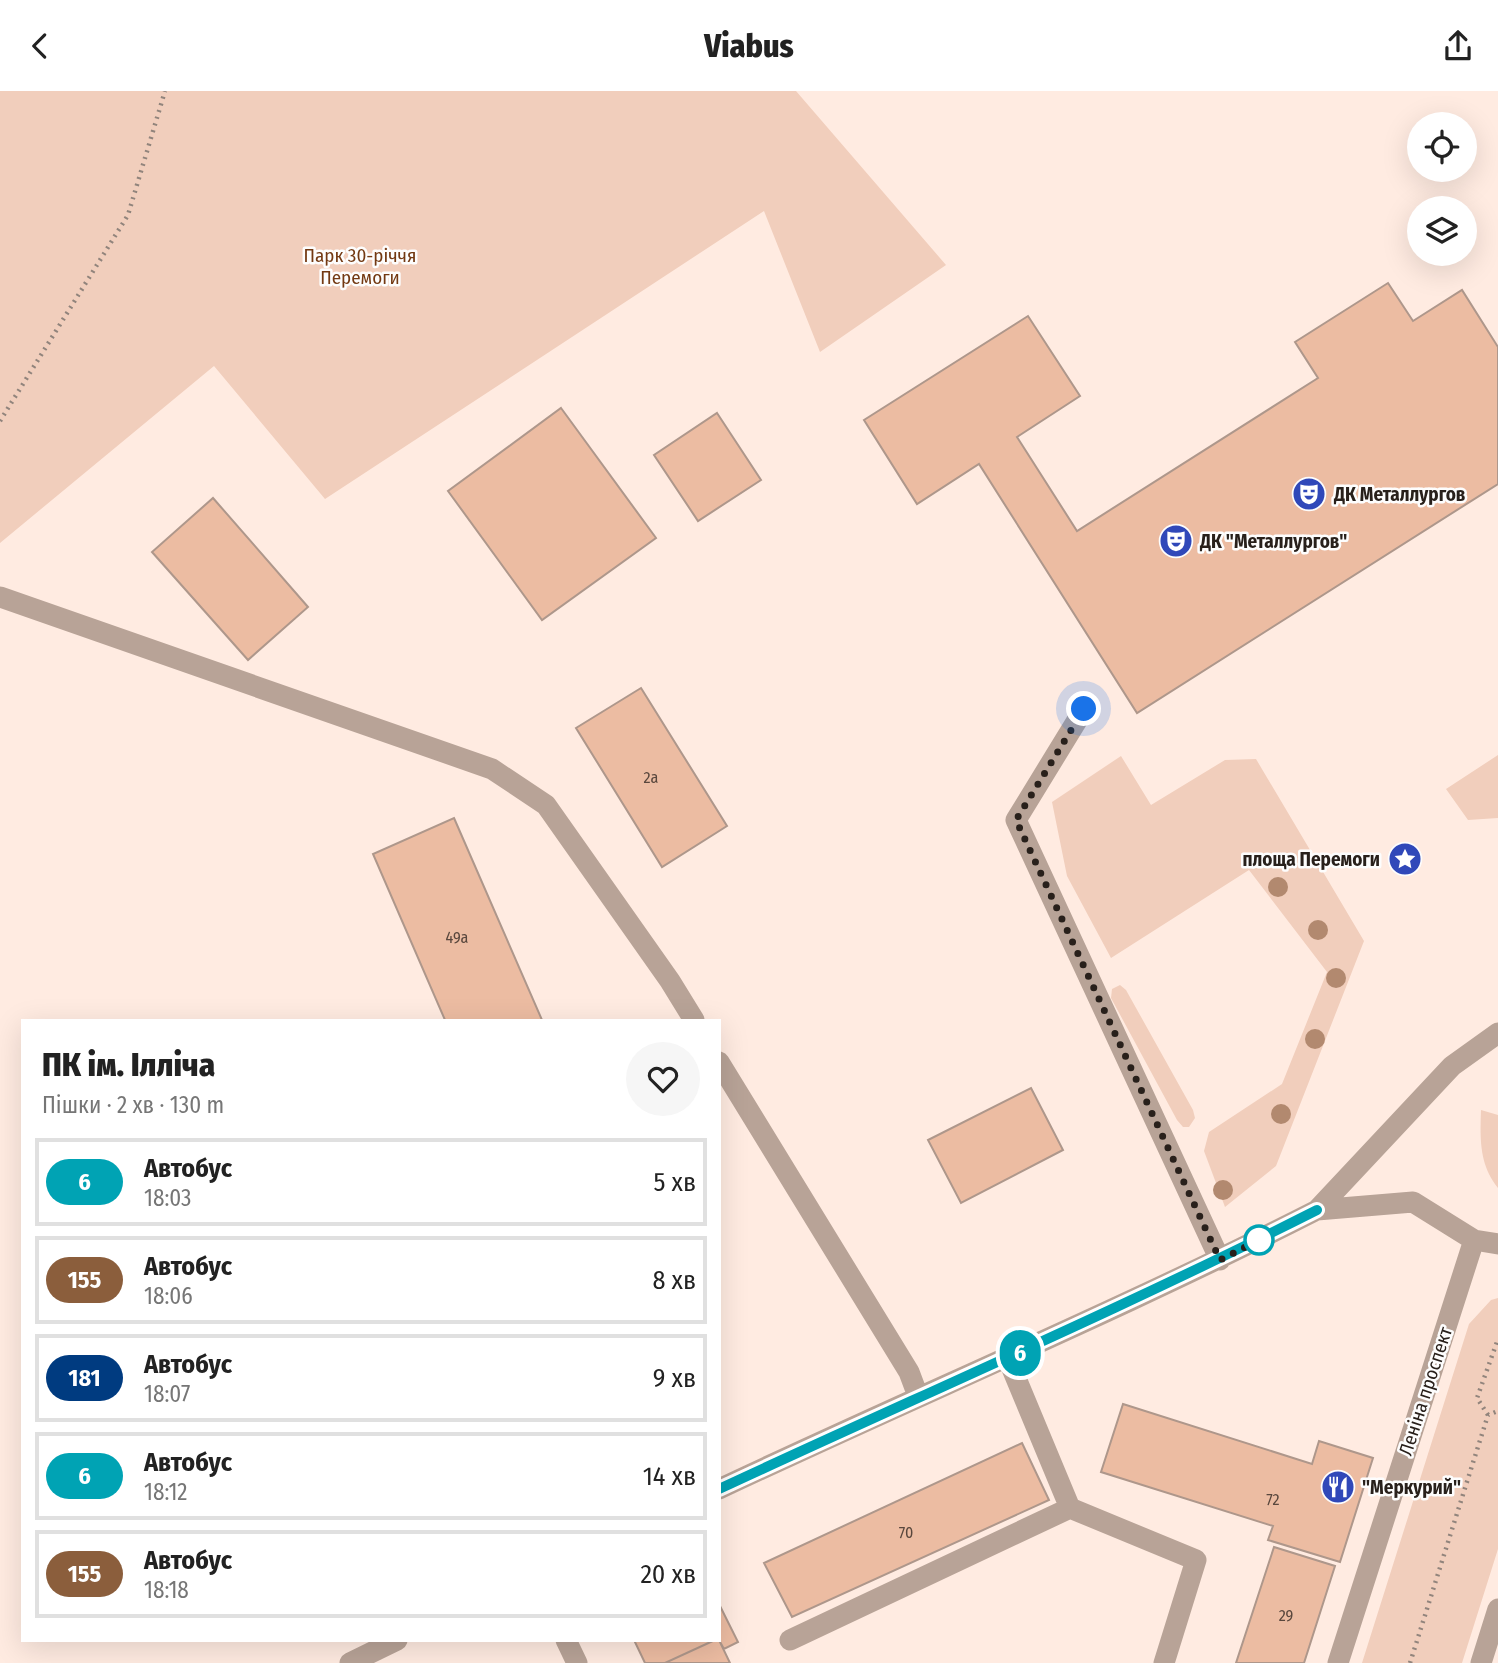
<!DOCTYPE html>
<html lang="uk">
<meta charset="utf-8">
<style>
body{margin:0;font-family:"Fira Sans Condensed",sans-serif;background:#f6f6f6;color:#222;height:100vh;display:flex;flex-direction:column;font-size:26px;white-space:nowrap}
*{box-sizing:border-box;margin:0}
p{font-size:23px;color:#767676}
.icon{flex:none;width:38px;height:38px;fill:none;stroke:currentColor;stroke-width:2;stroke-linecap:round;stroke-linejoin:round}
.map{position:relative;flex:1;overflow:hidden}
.sheet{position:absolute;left:21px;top:928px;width:700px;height:623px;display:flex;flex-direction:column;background:#fff;border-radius:0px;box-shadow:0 7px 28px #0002}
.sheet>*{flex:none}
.badge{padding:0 14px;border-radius:23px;font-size:24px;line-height:46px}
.tools{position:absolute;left:1407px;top:21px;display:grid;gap:14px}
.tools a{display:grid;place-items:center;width:70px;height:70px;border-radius:50%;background:#fff;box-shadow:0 7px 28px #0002;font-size:35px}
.you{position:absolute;width:35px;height:35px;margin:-18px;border:5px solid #fff;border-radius:50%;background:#1a73e8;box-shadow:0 0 0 10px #1a73e833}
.map>.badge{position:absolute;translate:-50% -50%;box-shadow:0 0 0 4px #fff}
.round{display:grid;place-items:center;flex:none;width:74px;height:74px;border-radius:37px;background:#f6f6f6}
.head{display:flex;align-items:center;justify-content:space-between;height:119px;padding:0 21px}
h1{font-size:33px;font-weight:800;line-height:52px}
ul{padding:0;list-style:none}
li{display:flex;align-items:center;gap:21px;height:88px;margin:0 14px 10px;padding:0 7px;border:4px solid #e0e0e0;border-radius:0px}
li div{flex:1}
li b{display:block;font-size:26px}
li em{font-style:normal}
li .badge{min-width:77px;font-weight:700;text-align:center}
header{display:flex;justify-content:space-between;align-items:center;height:91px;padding:0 21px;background:#fff;font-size:32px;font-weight:800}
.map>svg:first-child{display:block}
.green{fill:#f1cebc}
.building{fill:#ecbca2;stroke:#ae978b;stroke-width:2}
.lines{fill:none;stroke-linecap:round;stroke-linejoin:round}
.path{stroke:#91847c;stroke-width:4.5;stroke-dasharray:2 5;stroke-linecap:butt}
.minor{stroke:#b8a397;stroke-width:21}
.tree{fill:#b2896f}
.line-casing{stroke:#fff;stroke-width:16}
.line{stroke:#00a3b4;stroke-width:10}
.walk{stroke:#28201b;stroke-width:7;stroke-dasharray:0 12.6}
.stop-dot{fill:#fff;stroke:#00a3b4;stroke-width:3.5}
.labels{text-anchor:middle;stroke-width:5;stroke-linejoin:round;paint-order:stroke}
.number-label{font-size:16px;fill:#59473d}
.park-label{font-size:19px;fill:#733912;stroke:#fdfdfd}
.poi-label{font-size:19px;font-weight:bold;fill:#28201b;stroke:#fdfdfd;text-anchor:start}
.street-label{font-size:19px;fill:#28201b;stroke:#fdfdfd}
</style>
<header><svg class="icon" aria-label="back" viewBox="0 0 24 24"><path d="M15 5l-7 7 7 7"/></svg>Viabus<svg class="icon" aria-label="share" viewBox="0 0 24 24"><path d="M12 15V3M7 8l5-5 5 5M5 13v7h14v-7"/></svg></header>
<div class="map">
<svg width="1498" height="1572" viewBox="0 0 1498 1572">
<rect width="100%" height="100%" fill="#ffebe1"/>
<path class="green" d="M0,0H796L946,174L820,261L764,120L325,408L214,275L0,452Z
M1498,664V727L1468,729L1446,698Z
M1121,665L1151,714L1225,669L1256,668L1364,850L1276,1075L1225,1116L1204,1060L1209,1041L1282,993L1327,881L1249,779L1111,867L1067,785L1052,711Z
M1120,894L1126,899L1193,1019L1195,1027L1189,1036H1183L1177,1029L1111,907L1112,898Z
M1481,1019L1498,1024V1097C1479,1074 1480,1047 1481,1019Z
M1498,1207V1458L1462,1572H1362L1469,1233L1491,1209Z"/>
<path class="building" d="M1388,192L1413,230L1462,199L1498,256V393L1137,622L979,373L917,413L864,329L1028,225L1080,305L1017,346L1077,440L1318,287L1295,251Z
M561,317L656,447L542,529L448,400Z
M717,322L761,389L698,430L654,364Z
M213,407L308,516L248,569L152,461Z
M641,597L727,735L662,776L576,637Z
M454,727L542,929H445L373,763Z
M1031,997L1063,1059L961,1112L928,1049Z
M1123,1313L1312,1373L1319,1350L1373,1367L1340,1471L1268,1449L1273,1435L1101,1381Z
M1022,1352L1049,1409L792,1526L764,1472Z
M1274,1456L1335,1475L1304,1572H1236Z
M719,1513L738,1551L724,1558L719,1549Z
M634,1549H715L665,1572H645Z
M715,1549H719L730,1572H665Z"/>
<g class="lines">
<path class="path" d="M0,330L128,124L165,0
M1488,1324L1477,1307L1498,1248
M1410,1572L1488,1324L1498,1320"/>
<path class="minor" d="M0,506L492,678L546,714L670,890L694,929
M1084,618L1016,729L1220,1169
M1498,942L1452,975L1317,1119L1413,1111L1474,1149L1498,1153
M719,971L909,1281L918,1305
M1008,1268L1070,1417L1196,1469L1164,1572
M719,1398C918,1304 1121,1219 1317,1119
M566,1549L577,1572
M790,1549L1070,1417
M350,1572L397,1549
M1338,1572L1474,1149
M1481,1572L1498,1518"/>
</g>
<g class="tree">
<circle cx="1278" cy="796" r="10"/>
<circle cx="1318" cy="839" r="10"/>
<circle cx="1336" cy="887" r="10"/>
<circle cx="1315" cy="948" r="10"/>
<circle cx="1281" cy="1023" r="10"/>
<circle cx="1223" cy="1099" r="10"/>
</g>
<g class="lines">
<defs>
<path id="line" d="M719,1398C919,1305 1121,1218 1317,1119"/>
</defs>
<use href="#line" class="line-casing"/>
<use href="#line" class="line"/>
<path class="walk" d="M1084,618L1016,729L1220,1169L1269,1144L1259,1149"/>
</g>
<defs>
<symbol id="theatre-disc" viewBox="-11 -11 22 22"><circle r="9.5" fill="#3048b9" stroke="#fdfdfd"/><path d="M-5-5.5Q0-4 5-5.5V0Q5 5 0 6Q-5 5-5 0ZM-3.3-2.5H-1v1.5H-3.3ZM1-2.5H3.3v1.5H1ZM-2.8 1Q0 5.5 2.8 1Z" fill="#fff"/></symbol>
<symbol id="sight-disc" viewBox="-11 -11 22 22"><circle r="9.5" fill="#3048b9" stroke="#fdfdfd"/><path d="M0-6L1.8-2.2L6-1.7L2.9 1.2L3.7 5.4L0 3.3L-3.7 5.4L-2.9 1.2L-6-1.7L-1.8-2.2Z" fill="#fff"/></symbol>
<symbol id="restaurant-disc" viewBox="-11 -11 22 22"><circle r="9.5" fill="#3048b9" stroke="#fdfdfd"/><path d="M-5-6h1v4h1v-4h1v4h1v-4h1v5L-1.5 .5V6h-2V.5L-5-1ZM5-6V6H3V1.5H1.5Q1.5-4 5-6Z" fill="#fff"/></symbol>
</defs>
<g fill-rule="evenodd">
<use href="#theatre-disc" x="1290" y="384" width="38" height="38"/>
<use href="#theatre-disc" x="1157" y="431" width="38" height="38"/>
<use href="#sight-disc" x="1386" y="749" width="38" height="38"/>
<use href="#restaurant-disc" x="1319" y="1377" width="38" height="38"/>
</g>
<circle class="stop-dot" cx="1259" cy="1149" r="14"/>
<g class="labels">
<g class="number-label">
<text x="651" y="692">2а</text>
<text x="457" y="852">49а</text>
<text x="1273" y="1414">72</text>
<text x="906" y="1447">70</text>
<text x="1286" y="1530">29</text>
</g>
<g class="park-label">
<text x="360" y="171">Парк 30-річчя<tspan x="360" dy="22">Перемоги</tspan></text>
</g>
<g class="poi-label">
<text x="1334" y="410">ДК Металлургов</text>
<text x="1200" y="457">ДК "Металлургов"</text>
<text x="1380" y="775" text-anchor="end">площа Перемоги</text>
<text x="1362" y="1403">"Меркурий"</text>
</g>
<g class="street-label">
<text transform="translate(1425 1300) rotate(-72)" y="7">Леніна проспект</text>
</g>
</g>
</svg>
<div class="tools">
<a><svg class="icon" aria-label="locate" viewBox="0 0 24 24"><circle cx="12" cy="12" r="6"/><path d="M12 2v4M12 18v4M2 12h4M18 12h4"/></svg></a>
<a><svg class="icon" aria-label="layers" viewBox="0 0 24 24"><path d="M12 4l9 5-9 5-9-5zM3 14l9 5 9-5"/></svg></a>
</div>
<div class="you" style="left:1084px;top:618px"></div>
<b class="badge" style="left:1020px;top:1262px;background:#00a3b4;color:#fff">6</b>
<section class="sheet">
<div class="head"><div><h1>ПК ім. Ілліча</h1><p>Пішки · 2 хв · 130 m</p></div><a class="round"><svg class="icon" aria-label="heart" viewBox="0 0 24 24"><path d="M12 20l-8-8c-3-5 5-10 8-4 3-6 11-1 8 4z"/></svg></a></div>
<ul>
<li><span class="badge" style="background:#00a3b4;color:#fff">6</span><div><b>Автобус</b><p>18:03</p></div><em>5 хв</em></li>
<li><span class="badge" style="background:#8b5e3c;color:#fff">155</span><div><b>Автобус</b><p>18:06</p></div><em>8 хв</em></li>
<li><span class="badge" style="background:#003b80;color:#fff">181</span><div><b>Автобус</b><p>18:07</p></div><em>9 хв</em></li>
<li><span class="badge" style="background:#00a3b4;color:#fff">6</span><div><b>Автобус</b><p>18:12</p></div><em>14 хв</em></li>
<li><span class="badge" style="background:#8b5e3c;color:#fff">155</span><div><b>Автобус</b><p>18:18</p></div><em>20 хв</em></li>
</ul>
</section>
</div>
